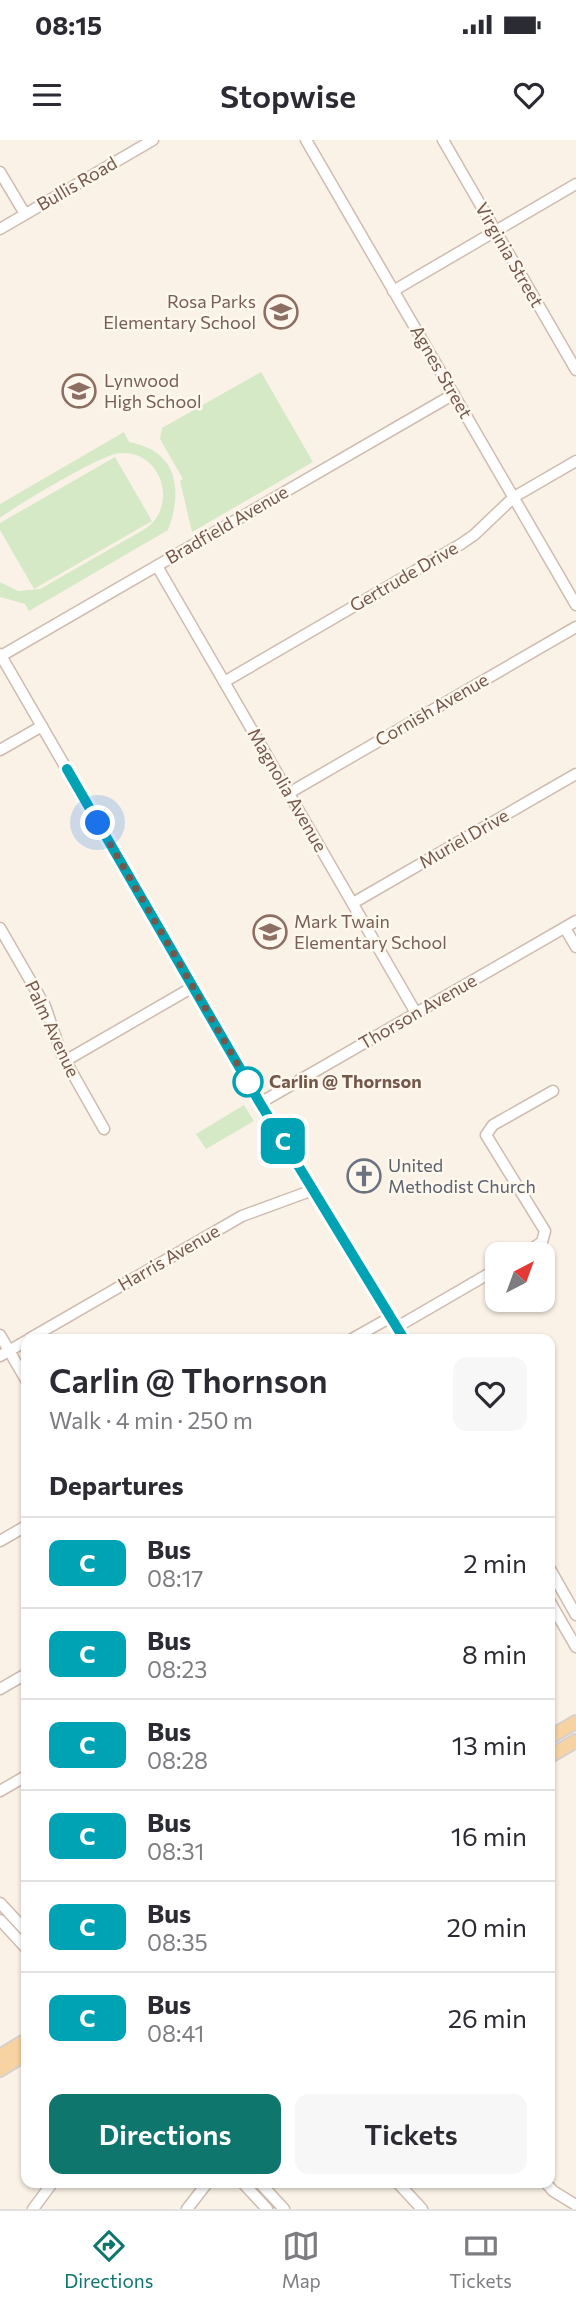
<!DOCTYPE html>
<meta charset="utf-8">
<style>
body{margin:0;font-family:Commissioner,sans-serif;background:#f7f7f7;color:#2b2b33;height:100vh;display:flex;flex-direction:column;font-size:26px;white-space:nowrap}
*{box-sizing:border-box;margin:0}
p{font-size:23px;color:#7c7c81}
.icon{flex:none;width:38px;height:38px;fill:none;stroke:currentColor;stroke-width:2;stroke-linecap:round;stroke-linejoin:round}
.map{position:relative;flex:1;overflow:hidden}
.panel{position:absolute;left:21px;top:1194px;width:534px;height:854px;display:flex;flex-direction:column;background:#fff;border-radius:14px;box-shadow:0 2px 5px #0004}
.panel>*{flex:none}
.badge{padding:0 14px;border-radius:10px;font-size:24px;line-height:46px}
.needle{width:46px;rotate:41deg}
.buttons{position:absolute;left:485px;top:1102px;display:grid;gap:14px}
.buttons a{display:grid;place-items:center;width:70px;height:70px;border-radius:14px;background:#fff;box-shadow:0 2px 5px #0004;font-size:35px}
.you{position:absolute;width:35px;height:35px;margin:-18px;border:5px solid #fff;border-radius:50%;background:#1a73e8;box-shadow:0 0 0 10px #1a73e833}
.map>.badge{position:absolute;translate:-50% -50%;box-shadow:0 0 0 4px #fff}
h2{padding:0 28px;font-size:26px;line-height:63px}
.round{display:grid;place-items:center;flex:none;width:74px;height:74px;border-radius:14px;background:#f7f7f7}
.summary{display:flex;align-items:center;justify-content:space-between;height:119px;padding:0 28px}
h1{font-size:33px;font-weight:600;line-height:52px}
.cta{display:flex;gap:14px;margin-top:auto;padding:14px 28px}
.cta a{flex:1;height:80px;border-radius:14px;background:#0f766e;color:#fff;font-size:28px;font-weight:600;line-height:80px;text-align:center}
.cta a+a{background:#f7f7f7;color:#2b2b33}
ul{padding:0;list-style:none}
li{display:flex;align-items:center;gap:21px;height:91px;padding:0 28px;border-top:2px solid #e1e1e2}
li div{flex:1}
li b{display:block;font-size:26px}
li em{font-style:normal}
li .badge{min-width:77px;font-weight:700;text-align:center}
.status{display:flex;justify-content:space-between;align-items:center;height:49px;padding:0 35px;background:#fff;direction:ltr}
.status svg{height:19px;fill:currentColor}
header{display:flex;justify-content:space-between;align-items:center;height:91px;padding:0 28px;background:#fff;font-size:32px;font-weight:600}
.tab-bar{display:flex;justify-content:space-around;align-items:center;height:98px;border-top:2px solid #e1e1e2;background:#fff;font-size:19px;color:#7c7c81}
.tab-bar a{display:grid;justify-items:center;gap:4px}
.tab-bar .on{color:#0f766e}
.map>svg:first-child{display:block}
.green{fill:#d6e9c6}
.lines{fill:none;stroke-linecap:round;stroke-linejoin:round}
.minor-casing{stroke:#cfbcb0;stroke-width:13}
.major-casing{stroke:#d8d0cd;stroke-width:16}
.minor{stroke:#fff;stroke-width:10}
.major{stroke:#f7d3a2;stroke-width:12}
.line-casing{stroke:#fff;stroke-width:16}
.line{stroke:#00a3b4;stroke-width:10}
.walk{stroke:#74584c;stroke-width:7;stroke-dasharray:0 12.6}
.stop-dot{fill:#fff;stroke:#00a3b4;stroke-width:3.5}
.labels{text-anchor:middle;stroke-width:5;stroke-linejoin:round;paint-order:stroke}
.street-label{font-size:18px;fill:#74584c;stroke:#fef7ed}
.education-label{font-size:18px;fill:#785e54;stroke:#fef7ed;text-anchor:start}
.stop-label{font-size:18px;font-weight:bold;fill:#74584c;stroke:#fef7ed;text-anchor:start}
.worship-label{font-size:18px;fill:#5b616d;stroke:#fef7ed;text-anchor:start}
</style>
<div class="status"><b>08:15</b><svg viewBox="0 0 49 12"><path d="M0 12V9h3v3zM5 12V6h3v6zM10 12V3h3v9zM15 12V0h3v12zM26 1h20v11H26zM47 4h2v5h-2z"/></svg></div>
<header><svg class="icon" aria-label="menu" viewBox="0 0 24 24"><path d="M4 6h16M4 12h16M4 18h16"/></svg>Stopwise<svg class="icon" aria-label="heart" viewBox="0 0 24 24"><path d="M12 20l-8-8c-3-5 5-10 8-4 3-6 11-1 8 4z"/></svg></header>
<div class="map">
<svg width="576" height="2069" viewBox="0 0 576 2069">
<rect width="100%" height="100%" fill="#fbf2e7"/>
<path class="green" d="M261,232L313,322L192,392L180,341L183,339L160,299L162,288Z
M124,292L129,302C178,311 183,350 168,390L29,471L25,464L0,457V442L18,451L40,449L145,389C179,366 162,310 120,313C102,314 17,365 0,378V364Z
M115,317L152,381L34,449L0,390V383Z
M244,965L254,981L206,1009L196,994Z"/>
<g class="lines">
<defs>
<path id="minor" d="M306,0L576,465
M443,0L576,230
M0,32L25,74
M0,89L153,0
M393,151L576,44
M157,426L416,873
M0,514L260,963L404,1199
M1,516L454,254
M224,542L461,404L474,395L514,357L576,321
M0,610L42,586
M289,653L576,487
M353,763L576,634
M0,788L45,866L61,913L104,989
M565,788L576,807
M65,921L193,847
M260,963L576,781
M523,1115L542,1102L545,1091L486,995L493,985L553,951
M397,1187L497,1129
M0,1195L26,1240
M29,1199L242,1076L313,1050
M352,1199L391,1177
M0,1216L26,1201
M0,1401L26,1386
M550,1429L576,1475
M550,1462L576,1507
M0,1549L26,1534
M0,1651L26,1636
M0,1763L26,1791
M0,1780L26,1808
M242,2042L267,2069
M259,2042L284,2069
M397,2042L422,2069
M545,2042L553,2051L576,2065
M33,2069L53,2042
M187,2069L208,2042"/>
<path id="major" d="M550,1597L576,1582
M550,1616L576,1601
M0,1916L26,1900
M0,1930L26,1914"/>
</defs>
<use href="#minor" class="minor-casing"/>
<use href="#major" class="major-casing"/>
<use href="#minor" class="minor"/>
<use href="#major" class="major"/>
</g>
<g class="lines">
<defs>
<path id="line" d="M67,629L260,963L404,1199"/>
</defs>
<use href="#line" class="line-casing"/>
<use href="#line" class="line"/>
<path class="walk" d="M98,683L248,942"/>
</g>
<defs>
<symbol id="school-ring" viewBox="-11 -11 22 22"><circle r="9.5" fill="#fef7ed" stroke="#8d6e63" stroke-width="1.5"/><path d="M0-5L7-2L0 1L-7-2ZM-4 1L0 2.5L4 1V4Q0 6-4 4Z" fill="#8d6e63"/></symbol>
<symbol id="church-ring" viewBox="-11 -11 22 22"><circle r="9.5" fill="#fef7ed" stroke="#6b7280" stroke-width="1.5"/><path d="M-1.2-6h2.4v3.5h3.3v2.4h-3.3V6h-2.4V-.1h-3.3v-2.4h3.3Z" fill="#6b7280"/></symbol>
</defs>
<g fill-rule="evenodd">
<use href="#school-ring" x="262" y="153" width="38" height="38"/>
<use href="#school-ring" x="60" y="232" width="38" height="38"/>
<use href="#school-ring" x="251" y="773" width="38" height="38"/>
<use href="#church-ring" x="345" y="1017" width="38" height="38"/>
</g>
<circle class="stop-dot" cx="248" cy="942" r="14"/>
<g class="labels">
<g class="street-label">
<text transform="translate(77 44) rotate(-30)" y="6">Bullis Road</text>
<text transform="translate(509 115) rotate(60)" y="6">Virginia Street</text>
<text transform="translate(441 232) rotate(60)" y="6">Agnes Street</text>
<text transform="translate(227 385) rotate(-30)" y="6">Bradfield Avenue</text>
<text transform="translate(404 437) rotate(-30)" y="6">Gertrude Drive</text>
<text transform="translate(432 570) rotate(-30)" y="6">Cornish Avenue</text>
<text transform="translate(287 650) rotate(60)" y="6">Magnolia Avenue</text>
<text transform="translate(464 699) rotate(-30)" y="6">Muriel Drive</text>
<text transform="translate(418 872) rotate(-30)" y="6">Thorson Avenue</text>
<text transform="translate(52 889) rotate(65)" y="6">Palm Avenue</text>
<text transform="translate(169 1118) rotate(-30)" y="6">Harris Avenue</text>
</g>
<g class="education-label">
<text x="256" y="168" text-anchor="end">Rosa Parks<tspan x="256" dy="21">Elementary School</tspan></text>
<text x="104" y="247">Lynwood<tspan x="104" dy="21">High School</tspan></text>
<text x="294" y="788">Mark Twain<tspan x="294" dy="21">Elementary School</tspan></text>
</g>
<g class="stop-label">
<text x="269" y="948">Carlin @ Thornson</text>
</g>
<g class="worship-label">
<text x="388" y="1032">United<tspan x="388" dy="21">Methodist Church</tspan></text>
</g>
</g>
</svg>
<div class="buttons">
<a><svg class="needle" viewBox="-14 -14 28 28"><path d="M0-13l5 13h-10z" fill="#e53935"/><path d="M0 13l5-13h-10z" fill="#7c7c81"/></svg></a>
</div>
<div class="you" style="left:98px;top:683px"></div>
<b class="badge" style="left:283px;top:1001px;background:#00a3b4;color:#fff">C</b>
<section class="panel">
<div class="summary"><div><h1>Carlin @ Thornson</h1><p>Walk · 4 min · 250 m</p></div><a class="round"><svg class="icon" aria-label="heart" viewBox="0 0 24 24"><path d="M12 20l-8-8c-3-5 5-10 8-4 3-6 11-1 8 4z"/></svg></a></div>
<h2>Departures</h2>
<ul>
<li><span class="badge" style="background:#00a3b4;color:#fff">C</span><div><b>Bus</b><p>08:17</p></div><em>2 min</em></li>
<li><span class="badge" style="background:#00a3b4;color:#fff">C</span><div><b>Bus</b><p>08:23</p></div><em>8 min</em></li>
<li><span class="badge" style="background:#00a3b4;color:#fff">C</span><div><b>Bus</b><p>08:28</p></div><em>13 min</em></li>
<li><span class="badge" style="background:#00a3b4;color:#fff">C</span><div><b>Bus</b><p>08:31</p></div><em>16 min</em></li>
<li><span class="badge" style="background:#00a3b4;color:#fff">C</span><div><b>Bus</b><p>08:35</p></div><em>20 min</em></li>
<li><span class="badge" style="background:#00a3b4;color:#fff">C</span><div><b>Bus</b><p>08:41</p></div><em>26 min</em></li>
</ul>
<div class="cta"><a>Directions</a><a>Tickets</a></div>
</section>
</div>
<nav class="tab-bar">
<a class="on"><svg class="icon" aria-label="directions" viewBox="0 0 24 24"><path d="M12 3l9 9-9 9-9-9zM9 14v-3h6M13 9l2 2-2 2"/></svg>Directions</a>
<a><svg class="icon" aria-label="map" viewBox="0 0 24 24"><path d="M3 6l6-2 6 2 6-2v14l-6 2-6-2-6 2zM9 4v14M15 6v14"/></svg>Map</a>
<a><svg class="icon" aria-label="tickets" viewBox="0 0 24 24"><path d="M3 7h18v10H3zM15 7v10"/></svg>Tickets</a>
</nav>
